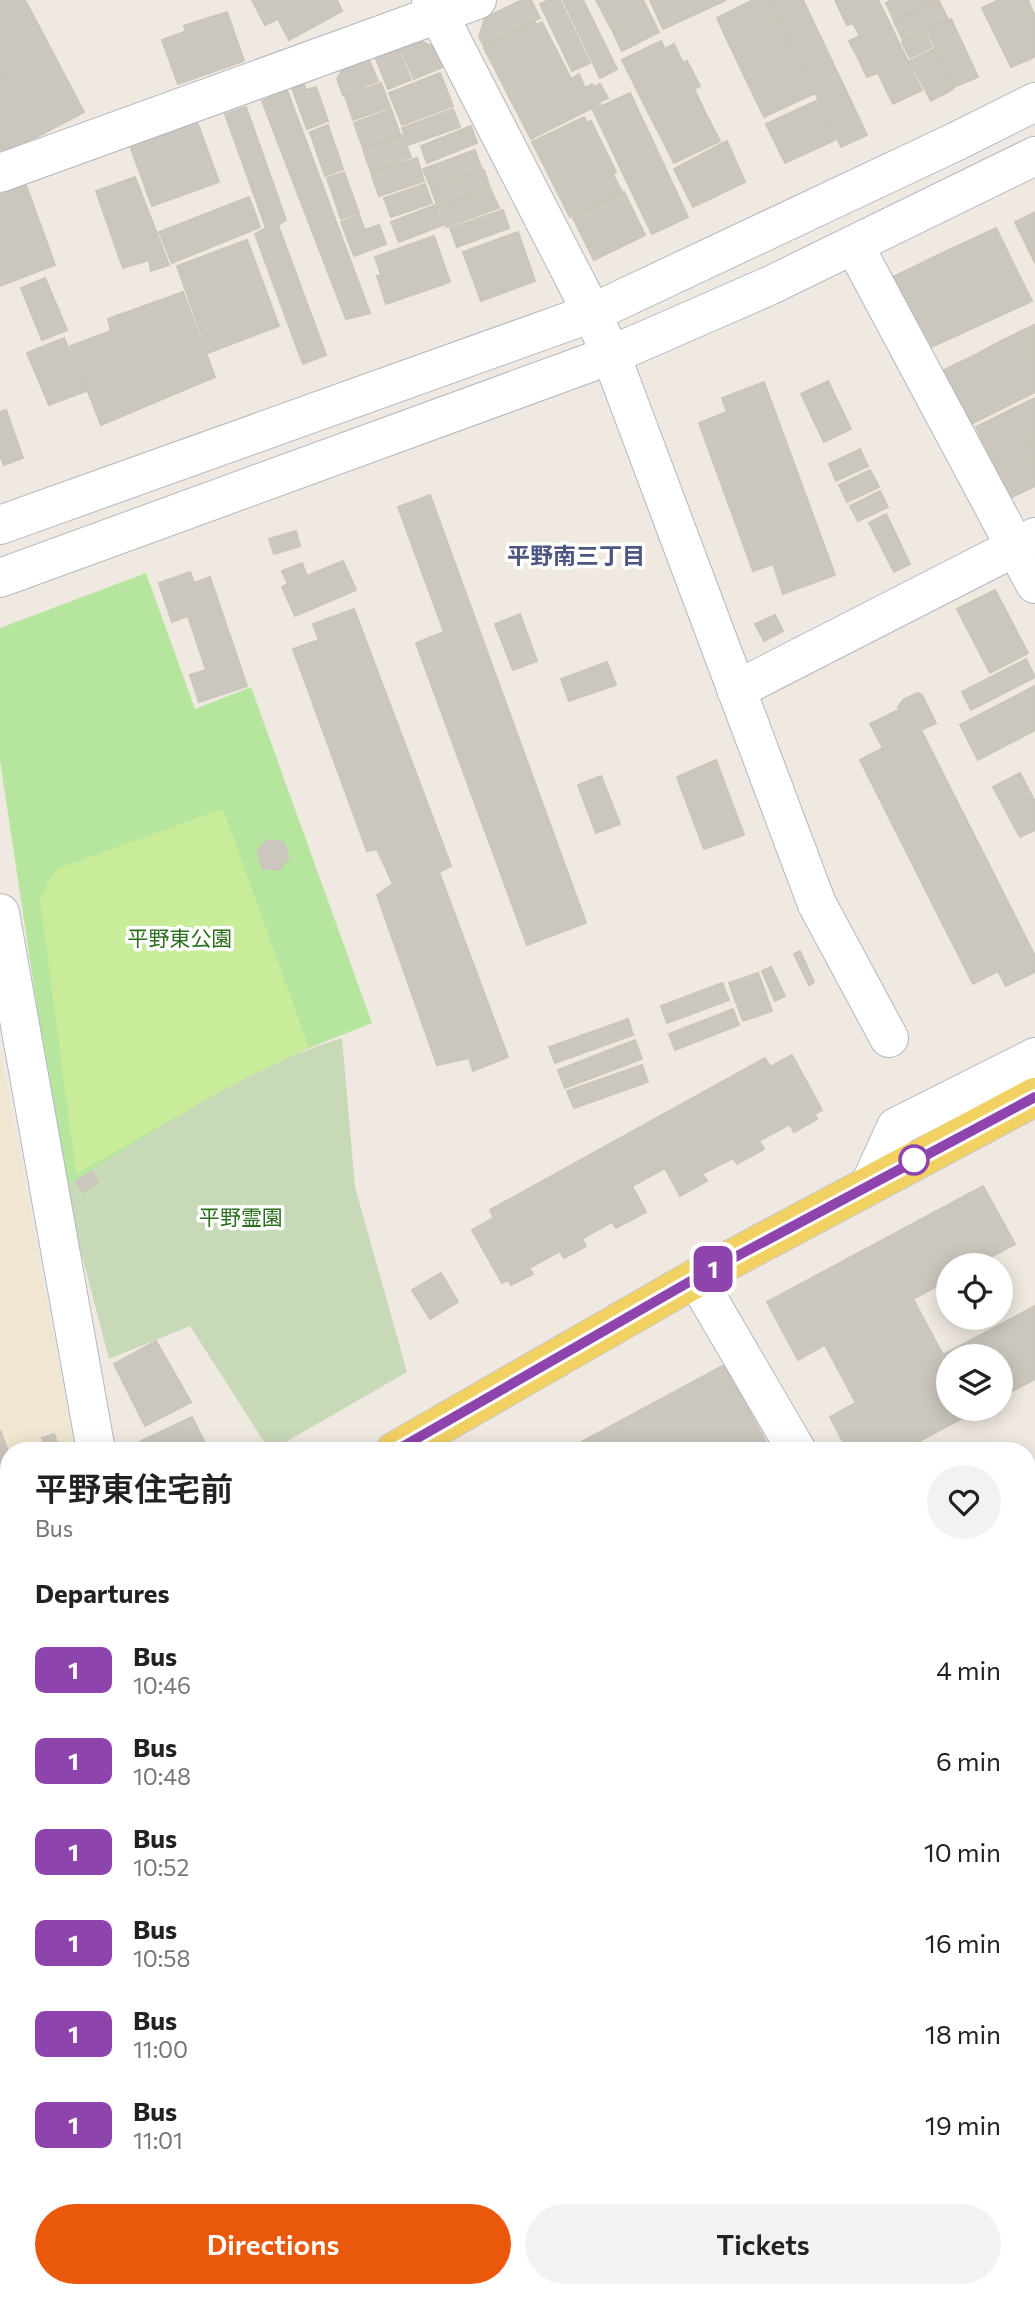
<!DOCTYPE html>
<meta charset="utf-8">
<style>
body{margin:0;font-family:Commissioner,"Noto Sans JP",sans-serif;background:#f2f2f2;color:#222;height:100vh;display:flex;flex-direction:column;font-size:26px;white-space:nowrap}
*{box-sizing:border-box;margin:0}
p{font-size:23px;color:#767676}
.icon{flex:none;width:38px;height:38px;fill:none;stroke:currentColor;stroke-width:2;stroke-linecap:round;stroke-linejoin:round}
.map{position:relative;flex:1;overflow:hidden}
.drawer{position:absolute;left:0px;top:1442px;width:1036px;height:856px;display:flex;flex-direction:column;background:#fff;border-radius:28px 28px 0 0;box-shadow:0 4px 18px #0003}
.drawer>*{flex:none}
.badge{padding:0 14px;border-radius:10px;font-size:24px;line-height:46px}
.controls{position:absolute;left:936px;top:1253px;display:grid;gap:14px}
.controls a{display:grid;place-items:center;width:77px;height:77px;border-radius:50%;background:#fff;box-shadow:0 4px 18px #0003;font-size:35px}
.map>.badge{position:absolute;translate:-50% -50%;box-shadow:0 0 0 4px #fff}
h2{padding:0 35px;font-size:26px;line-height:63px}
.round{display:grid;place-items:center;flex:none;width:74px;height:74px;border-radius:37px;background:#f2f2f2}
.summary{display:flex;align-items:center;justify-content:space-between;height:119px;padding:0 35px}
h1{font-size:33px;font-weight:600;line-height:52px}
.primary-button{display:flex;gap:14px;margin-top:auto;padding:14px 35px}
.primary-button a{flex:1;height:80px;border-radius:42px;background:#ea580c;color:#fff;font-size:28px;font-weight:600;line-height:80px;text-align:center}
.primary-button a+a{background:#f2f2f2;color:#222}
ul{padding:0;list-style:none}
li{display:flex;align-items:center;gap:21px;height:91px;padding:0 35px}
li div{flex:1}
li b{display:block;font-size:26px}
li em{font-style:normal}
li .badge{min-width:77px;font-weight:700;text-align:center}
.map>svg:first-child{display:block}
.education{fill:#f0e6d1}
.green{fill:#b6e59e}
.cemetery{fill:#c8d9b8}
.pitch{fill:#c9ec9a}
.building{fill:#cbc7bf;stroke:#cbc5ba;stroke-width:2}
.lines{fill:none;stroke-linecap:round;stroke-linejoin:round}
.minor-casing{stroke:#b4b7c1;stroke-width:40}
.major-casing{stroke:#c9c9c9;stroke-width:40}
.minor{stroke:#fff;stroke-width:38}
.major{stroke:#f2d163;stroke-width:38}
.line-casing{stroke:#fff;stroke-width:16}
.line{stroke:#8e44ad;stroke-width:10}
.stop-dot{fill:#fff;stroke:#8e44ad;stroke-width:3.5}
.labels{text-anchor:middle;stroke-width:7;stroke-linejoin:round;paint-order:stroke}
.park-label{font-size:21px;fill:#2c6e1b;stroke:#fff}
.neighbourhood-label{font-size:23px;font-weight:bold;fill:#4d5680;stroke:#fff}
</style>
<div class="map">
<svg width="1035" height="2297" viewBox="0 0 1035 2297">
<rect width="100%" height="100%" fill="#efe9e1"/>
<path class="education" d="M0,1050L75,1451H9V1623L0,1626Z
M9,1937V2134L0,2138V1941Z"/>
<path class="green" d="M146,573L195,709L251,687L372,1023L309,1048L241,1080L64,1187L0,760V628Z"/>
<path class="cemetery" d="M342,1038L355,1187L407,1372L270,1451L190,1326L109,1359L64,1187C153,1133 241,1069 342,1038Z"/>
<path class="pitch" d="M223,809L309,1048L241,1080L76,1174L40,898L56,869Z"/>
<path class="building" d="M0,0H25L84,112L37,137L0,68Z
M252,0H337L342,11L289,40L278,19L265,25Z
M522,0H531L540,18L484,46L479,37L485,18Z
M549,0H560L590,63L572,71L540,4Z
M563,0H583L617,69L600,78Z
M596,0H643L650,14L613,32Z
M650,0H726L663,29Z
M753,0H770L777,16L727,40L717,18Z
M771,0H803L867,135L841,147Z
M835,0H878L889,22L860,36L853,23L847,25Z
M892,0H937L894,20L886,3Z
M999,0H1028L1032,10L1012,19L1030,59L1011,67L982,8Z
M939,1L948,19L903,40L894,22Z
M1032,10L1035,16V56L1030,59L1012,19Z
M227,12L244,61L201,76L184,26Z
M650,14L659,32L622,51L613,32Z
M777,16L790,43L740,67L727,40Z
M951,19L978,77L954,87L927,30Z
M535,22L536,25L542,22L571,79L579,74L585,88L592,84L594,87L600,84L608,98L599,102L600,104L531,139L484,48Z
M889,22L898,41L859,60L849,41Z
M186,31L201,76L178,84L162,40Z
M925,31L932,47L910,58L902,42Z
M415,38L435,48L443,67L414,79L399,45Z
M661,41L665,49L674,44L683,63L635,86L622,60Z
M898,41L922,90L893,104L878,73L867,77L859,60Z
M790,43L804,70L753,94L740,67Z
M397,45L411,80L388,89L374,54Z
M934,49L953,89L931,101L910,61Z
M367,55L378,81L343,95L337,79L346,63Z
M687,61L700,86L648,112L635,86Z
M0,70L36,137L3,154L0,147Z
M804,70L815,93L764,117L753,94Z
M440,73L453,106L402,125L389,93Z
M381,83L390,107L353,120L345,96Z
M304,84L306,90L316,87L328,121L307,129L292,88Z
M694,89L707,116L662,139L648,112Z
M287,90L370,313L346,319L262,101Z
M630,93L647,129L610,146L593,110Z
M818,100L835,140L785,163L766,124Z
M246,107L286,220L278,225L326,355L303,364L255,234L266,228L225,114Z
M391,109L400,134L363,148L354,123Z
M453,109L460,127L408,145L402,128Z
M707,116L720,141L674,163L662,139Z
M584,117L587,123L591,121L616,172L613,174L622,192L570,217L532,142Z
M196,119L219,182L152,206L129,143Z
M328,125L343,169L325,176L310,132Z
M471,126L477,143L427,163L421,146Z
M647,129L663,163L626,180L610,146Z
M402,135L411,157L371,172L363,149Z
M727,141L745,182L693,207L674,169Z
M475,150L482,170L431,188L423,169Z
M417,158L424,181L379,196L371,173Z
M663,163L688,217L652,234L626,180Z
M484,170L490,188L438,207L431,189Z
M344,172L359,213L341,219L327,178Z
M135,177L169,265L151,271L149,260L123,268L96,191Z
M425,184L432,203L391,217L384,198Z
M26,185L55,265L0,286V195Z
M491,190L499,208L446,227L439,208Z
M624,192L645,235L594,260L573,218Z
M249,197L260,227L172,263L159,232Z
M435,205L443,225L399,242L391,222Z
M503,210L509,228L457,247L450,228Z
M1035,212V263L1015,222Z
M359,215L365,230L379,225L386,244L354,256L341,222Z
M996,228L1017,271L958,299L936,256Z
M518,232L535,281L481,301L463,252Z
M434,236L450,282L386,304L377,276L381,275L375,257Z
M247,240L279,326L208,353L177,266Z
M936,256L973,328L927,349L893,277Z
M1017,271L1032,301L973,328L958,299Z
M45,278L67,330L42,340L21,288Z
M183,292L215,377L101,425L70,346L111,331L108,319Z
M1034,325L1035,392L1029,395L1003,340Z
M64,338L86,391L49,405L27,353Z
M1003,340L1029,395L1005,407L979,353Z
M979,353L1005,407L967,426L940,372Z
M828,381L851,429L824,442L801,394Z
M764,382L835,575L783,594L773,564L753,571L699,423L727,412L722,398Z
M1035,398V438L1026,442L1010,410Z
M6,410L23,458L4,465L0,456V412Z
M1010,410L1026,442L991,459L976,427Z
M1035,438V462L1026,442Z
M1026,442L1035,462V486L1010,498L991,459Z
M860,449L868,466L836,481L829,464Z
M870,470L879,487L847,502L839,485Z
M880,491L888,507L858,521L850,506Z
M430,495L586,923L527,945L416,643L444,632L398,507Z
M886,514L910,564L894,572L869,523Z
M296,531L300,546L274,554L269,539Z
M343,561L356,590L295,616L282,587L288,584L282,571L302,563L307,576Z
M190,572L194,583L210,577L247,686L199,702L190,675L206,670L188,616L172,622L159,583Z
M995,590L1028,653L990,673L957,609Z
M354,609L451,866L439,872L508,1057L473,1071L469,1058L437,1065L377,895L393,884L377,849L367,851L293,649L319,640L313,624Z
M520,614L537,661L513,670L495,624Z
M775,615L783,631L764,641L755,624Z
M1026,659L1035,677L971,710L962,692Z
M607,662L616,685L569,701L561,679Z
M1035,686V730L978,760L960,725Z
M918,693L922,695L936,723L921,730L1035,956V972L1006,986L998,971L973,984L860,760L883,748L870,724L900,709L898,707L904,699Z
M716,760L744,835L704,849L677,777Z
M1020,773L1035,802V830L1020,837L993,787Z
M601,776L620,824L596,833L578,785Z
M267,840L283,842L289,857L279,870L263,868L257,852Z
M800,951L814,982L809,985L794,954Z
M771,967L785,996L775,1001L762,971Z
M758,973L772,1011L743,1021L729,983Z
M722,983L729,1000L667,1023L661,1006Z
M733,1009L739,1025L675,1050L669,1034Z
M628,1019L633,1035L555,1063L549,1047Z
M635,1040L642,1059L565,1088L558,1070Z
M792,1055L822,1110L815,1114L817,1119L794,1132L790,1124L759,1141L764,1149L737,1164L733,1158L702,1174L707,1181L680,1196L665,1168L632,1186L646,1212L616,1228L612,1222L582,1239L586,1246L564,1258L560,1251L529,1268L533,1274L511,1285L508,1280L502,1283L472,1230L494,1218L490,1210L765,1058L770,1067Z
M642,1065L648,1082L574,1108L567,1091Z
M92,1172L98,1182L83,1192L76,1181Z
M983,1186L1015,1244L976,1265H948V1280L913,1299L943,1355L1035,1306V1379L1001,1397V1356H948V1409H979L901,1451H848L830,1417L856,1403L825,1345L798,1360L767,1302Z
M441,1273L458,1302L430,1319L412,1290Z
M156,1341L191,1402L145,1426L114,1364Z
M724,1365L771,1451H565Z
M192,1417L209,1451H146L141,1441Z
M0,1430L9,1454V1486L0,1489Z
M54,1434L60,1451H47L42,1438Z
M9,1577V1613L0,1617V1580Z
M1035,1647V1705L1027,1709V1651Z
M1035,1740V1792L1027,1796V1744Z
M9,1753V1894L0,1898V1757Z
M1035,1801V1847L1027,1833V1805Z
M1027,1913L1035,1928V2008L1027,1997Z
M9,1936V1997L0,2001V1940Z
M7,2168L9,2207L0,2212V2172Z
M1035,2184V2212L1027,2196V2188Z
M9,2215V2239L0,2244V2220Z
M1027,2231L1035,2249V2297H1013L1010,2289H1027Z
M106,2289H119L122,2297H89Z
M772,2289H801L804,2297H754Z
M840,2289H852L856,2297H823Z
M887,2289H912L894,2297H890Z
M927,2289L931,2297H910Z
M939,2289H983L987,2297H942Z"/>
<g class="lines">
<defs>
<path id="minor" d="M431,0L592,313L611,355L817,904L889,1038
M0,173L477,0
M854,245L1035,584
M0,525L592,313L957,141L1035,102
M0,578L611,355L769,286L1035,156
M736,690L1035,537
M0,913L96,1451
M870,1184L896,1127L1035,1057
M696,1278L797,1451
M1027,1888L1035,1904
M0,2151L9,2147
M49,2297L68,2289
M134,2297V2289"/>
<path id="major" d="M395,1451L696,1278L1035,1097
M0,1647L9,1644"/>
</defs>
<use href="#minor" class="minor-casing"/>
<use href="#major" class="major-casing"/>
<use href="#minor" class="minor"/>
<use href="#major" class="major"/>
</g>
<g class="lines">
<defs>
<path id="line" d="M395,1451L696,1278L1035,1097"/>
</defs>
<use href="#line" class="line-casing"/>
<use href="#line" class="line"/>
</g>
<circle class="stop-dot" cx="914" cy="1160" r="14"/>
<g class="labels">
<g class="park-label">
<text x="180" y="946">平野東公園</text>
<text x="241" y="1225">平野霊園</text>
</g>
<g class="neighbourhood-label">
<text x="576" y="564">平野南三丁目</text>
</g>
</g>
</svg>
<div class="controls">
<a><svg class="icon" aria-label="locate" viewBox="0 0 24 24"><circle cx="12" cy="12" r="6"/><path d="M12 2v4M12 18v4M2 12h4M18 12h4"/></svg></a>
<a><svg class="icon" aria-label="layers" viewBox="0 0 24 24"><path d="M12 4l9 5-9 5-9-5zM3 14l9 5 9-5"/></svg></a>
</div>
<b class="badge" style="left:713px;top:1269px;background:#8e44ad;color:#fff">1</b>
<section class="drawer">
<div class="summary"><div><h1>平野東住宅前</h1><p>Bus</p></div><a class="round"><svg class="icon" aria-label="heart" viewBox="0 0 24 24"><path d="M12 20l-8-8c-3-5 5-10 8-4 3-6 11-1 8 4z"/></svg></a></div>
<h2>Departures</h2>
<ul>
<li><span class="badge" style="background:#8e44ad;color:#fff">1</span><div><b>Bus</b><p>10:46</p></div><em>4 min</em></li>
<li><span class="badge" style="background:#8e44ad;color:#fff">1</span><div><b>Bus</b><p>10:48</p></div><em>6 min</em></li>
<li><span class="badge" style="background:#8e44ad;color:#fff">1</span><div><b>Bus</b><p>10:52</p></div><em>10 min</em></li>
<li><span class="badge" style="background:#8e44ad;color:#fff">1</span><div><b>Bus</b><p>10:58</p></div><em>16 min</em></li>
<li><span class="badge" style="background:#8e44ad;color:#fff">1</span><div><b>Bus</b><p>11:00</p></div><em>18 min</em></li>
<li><span class="badge" style="background:#8e44ad;color:#fff">1</span><div><b>Bus</b><p>11:01</p></div><em>19 min</em></li>
</ul>
<div class="primary-button"><a>Directions</a><a>Tickets</a></div>
</section>
</div>
